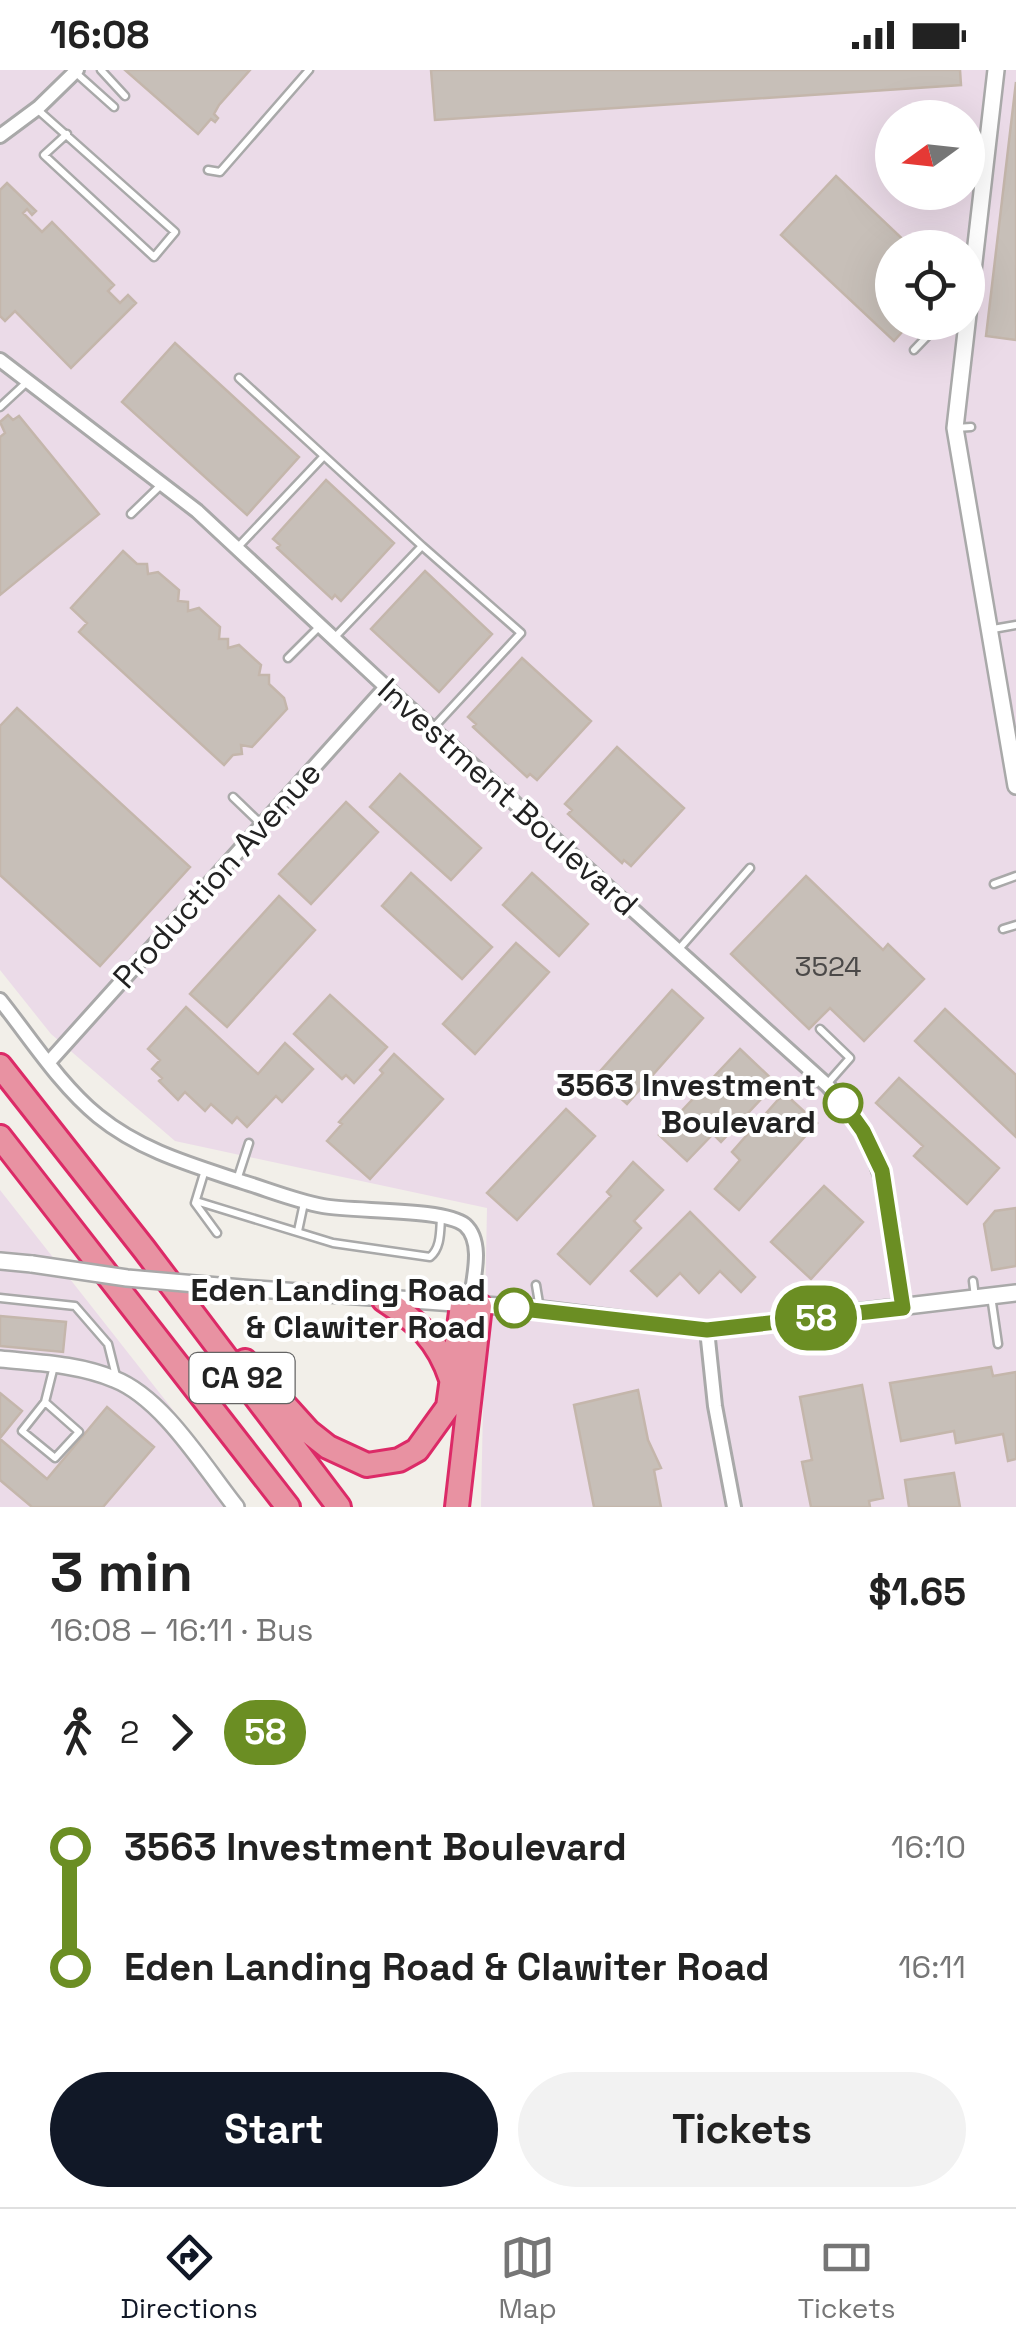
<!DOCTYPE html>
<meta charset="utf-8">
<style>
body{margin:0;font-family:"Space Grotesk",sans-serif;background:#f2f2f2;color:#222;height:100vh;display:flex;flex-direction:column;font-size:38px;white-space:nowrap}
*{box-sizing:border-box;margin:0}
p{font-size:32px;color:#767676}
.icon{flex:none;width:55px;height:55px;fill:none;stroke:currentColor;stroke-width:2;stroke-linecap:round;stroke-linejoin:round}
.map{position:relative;height:1437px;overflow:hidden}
.drawer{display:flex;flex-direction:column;background:#fff;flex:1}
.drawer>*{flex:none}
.badge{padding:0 20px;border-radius:32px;font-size:35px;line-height:65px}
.needle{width:65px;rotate:255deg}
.tools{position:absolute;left:875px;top:30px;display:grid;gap:20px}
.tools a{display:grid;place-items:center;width:110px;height:110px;border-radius:50%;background:#fff;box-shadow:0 10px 40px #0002;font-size:50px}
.map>.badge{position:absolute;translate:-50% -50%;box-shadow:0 0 0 5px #fff}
.legs{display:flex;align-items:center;gap:15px;height:110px;padding:0 50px;font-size:32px}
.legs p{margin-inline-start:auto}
.summary{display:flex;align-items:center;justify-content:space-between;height:170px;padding:0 50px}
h1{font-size:55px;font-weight:800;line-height:75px}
.button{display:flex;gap:20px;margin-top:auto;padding:20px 50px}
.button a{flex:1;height:115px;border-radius:60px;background:#111827;color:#fff;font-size:40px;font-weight:800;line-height:115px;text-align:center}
.button a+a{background:#f2f2f2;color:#222}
ul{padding:0 50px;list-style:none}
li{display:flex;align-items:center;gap:35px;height:120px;font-size:38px}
li i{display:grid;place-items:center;width:15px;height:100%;margin:0 12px;background:currentColor}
li i::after{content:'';width:25px;height:25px;margin:-12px;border:8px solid;border-radius:50%;background:#fff}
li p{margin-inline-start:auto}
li:first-child i{background:linear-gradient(#0000 50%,currentColor 0)}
li:last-child i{background:linear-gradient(currentColor 50%,#0000 0)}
.status{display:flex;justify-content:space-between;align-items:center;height:70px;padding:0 50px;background:#fff;direction:ltr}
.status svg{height:28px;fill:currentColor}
.menu{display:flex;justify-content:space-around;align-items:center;height:140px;border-top:2px solid #e0e0e0;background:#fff;font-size:28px;color:#767676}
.menu a{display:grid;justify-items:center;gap:5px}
.menu .active{color:#111827}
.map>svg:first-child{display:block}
.industrial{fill:#ebdbe8;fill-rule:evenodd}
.building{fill:#c7bfb8;stroke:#c4b6ab;stroke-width:2.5}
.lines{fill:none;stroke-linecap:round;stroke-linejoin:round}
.service-casing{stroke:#a9a9a9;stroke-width:11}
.minor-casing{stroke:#a9a9a9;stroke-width:18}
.tertiary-casing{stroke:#a9a9a9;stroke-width:20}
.motorway-casing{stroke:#dc2a67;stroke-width:28}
.service{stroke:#fff;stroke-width:6}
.minor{stroke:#fff;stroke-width:12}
.tertiary{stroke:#fff;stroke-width:15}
.motorway{stroke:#e892a2;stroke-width:22}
.tertiary-bridge-casing{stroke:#a9a9a9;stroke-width:20;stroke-linecap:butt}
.tertiary-bridge{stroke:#fff;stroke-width:15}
.line-1-casing{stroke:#fff;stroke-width:22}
.line-1{stroke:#6b8e23;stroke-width:15}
.stop-1-dot{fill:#fff;stroke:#6b8e23;stroke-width:5}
.labels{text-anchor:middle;stroke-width:8;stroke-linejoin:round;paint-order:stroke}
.number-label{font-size:28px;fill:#4b4948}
.shield{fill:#fff;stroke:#646464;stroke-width:2.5}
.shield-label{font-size:30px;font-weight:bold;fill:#222}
.street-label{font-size:32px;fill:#222;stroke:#fff}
.stop-label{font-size:32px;font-weight:bold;fill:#222;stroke:#fff;text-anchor:end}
</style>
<div class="status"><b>16:08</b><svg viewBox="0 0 49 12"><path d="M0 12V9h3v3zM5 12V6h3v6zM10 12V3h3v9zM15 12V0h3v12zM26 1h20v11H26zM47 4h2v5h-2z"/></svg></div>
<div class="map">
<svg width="1016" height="1437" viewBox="0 0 1016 1437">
<rect width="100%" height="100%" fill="#f2efe9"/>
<path class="industrial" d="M0,0H1016V1437H481L487,1138L175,1071L51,964L0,900ZM892,48H968V122H892ZM892,178H968V252H892Z
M0,1120L173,1340L245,1437H0Z"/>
<path class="building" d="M125,0H250L219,35L214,44L218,48L215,52L211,49L198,64Z
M431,0H960L961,15L435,50Z
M1016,12V270L986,266Z
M836,106L912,178H892V252H911L894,271L781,165Z
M7,113L36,141L32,145L27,139L23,143L42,162L52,152L114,215L108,221L120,233L128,225L136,233L71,298L15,241L5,251L0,246V120Z
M175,273L299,387L247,445L122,332Z
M8,345L13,350L19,346L99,444L0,525V367L5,363L0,352Z
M326,410L394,473L341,531L335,525L332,529L277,478L280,475L273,469Z
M123,481L137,494H147L148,504L158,502L179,520L178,531L188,532V541L199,538L220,557L219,569H228V578L239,575L261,595L259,605H269V614L284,628L287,639L252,677L241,675L242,684L233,685L224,695L79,562L87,553L71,538Z
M425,501L492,564L439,622L371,559Z
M522,588L591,651L537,710L530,704L527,707L473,657L476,654L468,647Z
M17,638L190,797L100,896L0,805V656Z
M617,677L684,738L631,796L624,790L622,793L568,744L572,740L565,734Z
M400,704L481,778L451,810L370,737Z
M346,732L378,762L311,834L279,804Z
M411,803L492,877L462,909L382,836Z
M532,803L588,854L559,886L503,835Z
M806,806L883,880L888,874L924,909L864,971L830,938L809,959L731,884Z
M279,826L315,860L227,957L190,924Z
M516,873L549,902L475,984L443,954Z
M672,920L703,948L627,1034L596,1006Z
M330,925L387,977L354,1013L346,1005L342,1009L294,964Z
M186,937L258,1004L285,973L313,999L282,1032L276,1026L247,1057L237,1047L232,1053L211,1034L205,1041L185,1022L178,1030L159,1011L162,1008L152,999L160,990L148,979Z
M945,939L1016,1005V1067L915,971Z
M740,979L776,1013L721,1072L713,1064L687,1091L659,1065Z
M394,984L443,1029L370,1109L327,1071L342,1054L339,1052L383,1003L380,1000Z
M899,1008L999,1098L967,1134L914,1086L923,1076L876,1033Z
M784,1023L817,1053L739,1140L715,1119L740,1090L732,1082Z
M566,1039L595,1066L517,1150L487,1123Z
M633,1092L663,1120L634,1151L641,1158L590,1214L558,1184L611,1126L607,1122Z
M824,1116L863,1152L811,1209L771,1172Z
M1016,1138V1196L992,1200L984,1154L995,1141Z
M690,1142L755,1207L741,1222L720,1201L699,1223L680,1203L657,1226L631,1201Z
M0,1246L66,1252L63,1282L0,1276Z
M991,1297L993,1306L1016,1302V1389L1008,1391L1003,1364L956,1373L954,1361L901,1371L890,1313Z
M862,1315L883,1428L869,1431L870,1437H811L802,1392L812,1390L800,1327Z
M638,1320L648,1370L661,1398L654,1400L661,1437H594L574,1335Z
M0,1323L22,1341L0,1368Z
M107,1337L154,1377L103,1437H32L0,1410V1369L47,1409Z
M954,1403L960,1437H909L905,1410Z"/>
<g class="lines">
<defs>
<path id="service" d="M101,0L125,26
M76,3L114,37
M38,40L175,162L154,187L44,85L67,64
M968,76L986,79
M208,100L220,102L309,0
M914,280L939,254L966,256
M0,337L27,312
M956,358L971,357
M324,386L422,476L335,567
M131,444L162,414
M422,476L521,563L433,658
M238,477L324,386L239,308
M993,559L1016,555
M288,588L319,557
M233,727L261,754
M994,814L1016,806
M1003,859L1016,855
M679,879L750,798
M820,959L850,988L827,1014
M205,1100L195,1133L217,1163
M237,1110L249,1073
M196,1131L333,1173L430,1187C441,1178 440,1162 441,1148
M298,1161L304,1133
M973,1211L975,1227
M536,1215L540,1239
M798,1218L803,1248
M991,1226L998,1274
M0,1228L75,1236L108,1274L116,1306
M45,1332L79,1362L55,1388L22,1361L45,1332L54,1296"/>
<path id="minor" d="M0,66L39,37L77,0
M0,290L197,441L386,617L827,1015C891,1083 891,1150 903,1237
M0,930C31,969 60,1015 98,1046C141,1081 192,1095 243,1112C269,1120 296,1131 323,1136C354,1142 444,1138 465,1155C485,1173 472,1212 470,1235
M49,992L386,617
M707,1260L715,1336L734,1437"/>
<path id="tertiary" d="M996,0L955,358L1016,716
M0,1191L32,1194
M242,1218L540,1239L707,1260L1016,1223
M0,1289C39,1293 78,1294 114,1309C163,1328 204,1397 236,1437"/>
<path id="motorway" d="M0,996L144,1179L339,1437
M0,1067L288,1437
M384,1230C418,1252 438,1270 451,1309
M245,1291L309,1362L328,1377L367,1395L399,1390L417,1380L448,1337L462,1235
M457,1437L480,1236"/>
</defs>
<use href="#service" class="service-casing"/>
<use href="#minor" class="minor-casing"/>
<use href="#tertiary" class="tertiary-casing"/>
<use href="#motorway" class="motorway-casing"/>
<use href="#service" class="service"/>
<use href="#minor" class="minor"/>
<use href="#tertiary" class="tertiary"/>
<use href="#motorway" class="motorway"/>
<defs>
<path id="tertiary-bridge" d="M32,1194L127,1208L242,1218"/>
</defs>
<use href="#tertiary-bridge" class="tertiary-bridge-casing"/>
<use href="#tertiary-bridge" class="tertiary-bridge"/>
</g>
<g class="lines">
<defs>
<path id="line-1" d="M514,1238L707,1260L903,1238L882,1101L863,1061L843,1033"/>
</defs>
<use href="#line-1" class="line-1-casing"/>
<use href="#line-1" class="line-1"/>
</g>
<g class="stop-1-dot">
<circle cx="843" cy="1033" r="18"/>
<circle cx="514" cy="1238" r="18"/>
</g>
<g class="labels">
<g class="number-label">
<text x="828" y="906">3524</text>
</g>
<rect class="shield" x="189.5" y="1283" width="105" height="50" rx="8"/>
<g class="shield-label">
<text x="242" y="1318">CA 92</text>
</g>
<g class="street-label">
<text transform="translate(508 727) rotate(42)" y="11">Investment Boulevard</text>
<text transform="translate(217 805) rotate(-48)" y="11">Production Avenue</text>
</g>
<g class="stop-label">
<text x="816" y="1026">3563 Investment<tspan x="816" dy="37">Boulevard</tspan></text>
<text x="486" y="1231">Eden Landing Road<tspan x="486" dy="37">&amp; Clawiter Road</tspan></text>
</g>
</g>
</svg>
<div class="tools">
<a><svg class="needle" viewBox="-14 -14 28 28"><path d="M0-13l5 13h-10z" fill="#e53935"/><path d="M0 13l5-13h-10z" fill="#767676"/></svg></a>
<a><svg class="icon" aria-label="locate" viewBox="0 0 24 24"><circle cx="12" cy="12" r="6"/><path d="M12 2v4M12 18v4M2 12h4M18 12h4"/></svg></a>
</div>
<b class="badge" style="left:816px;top:1248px;background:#6b8e23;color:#fff">58</b>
</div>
<section class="drawer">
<div class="summary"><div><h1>3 min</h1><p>16:08 – 16:11 · Bus</p></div><b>$1.65</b></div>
<div class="legs"><svg class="icon" aria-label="walk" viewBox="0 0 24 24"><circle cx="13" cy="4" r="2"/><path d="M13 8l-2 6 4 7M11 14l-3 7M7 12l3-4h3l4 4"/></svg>2<svg class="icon" aria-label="forward" viewBox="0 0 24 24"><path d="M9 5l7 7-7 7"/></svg><b class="badge" style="background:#6b8e23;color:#fff">58</b></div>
<ul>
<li><i style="color:#6b8e23"></i><b>3563 Investment Boulevard</b><p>16:10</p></li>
<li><i style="color:#6b8e23"></i><b>Eden Landing Road &amp; Clawiter Road</b><p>16:11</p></li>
</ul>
<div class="button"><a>Start</a><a>Tickets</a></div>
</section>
<nav class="menu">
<a class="active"><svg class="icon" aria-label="directions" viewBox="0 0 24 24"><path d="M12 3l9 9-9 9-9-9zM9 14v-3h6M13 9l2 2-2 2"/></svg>Directions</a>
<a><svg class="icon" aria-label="map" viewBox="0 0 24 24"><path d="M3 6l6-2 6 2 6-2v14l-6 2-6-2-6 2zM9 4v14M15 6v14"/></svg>Map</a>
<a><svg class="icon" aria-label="tickets" viewBox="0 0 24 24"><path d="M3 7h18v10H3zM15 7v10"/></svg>Tickets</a>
</nav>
